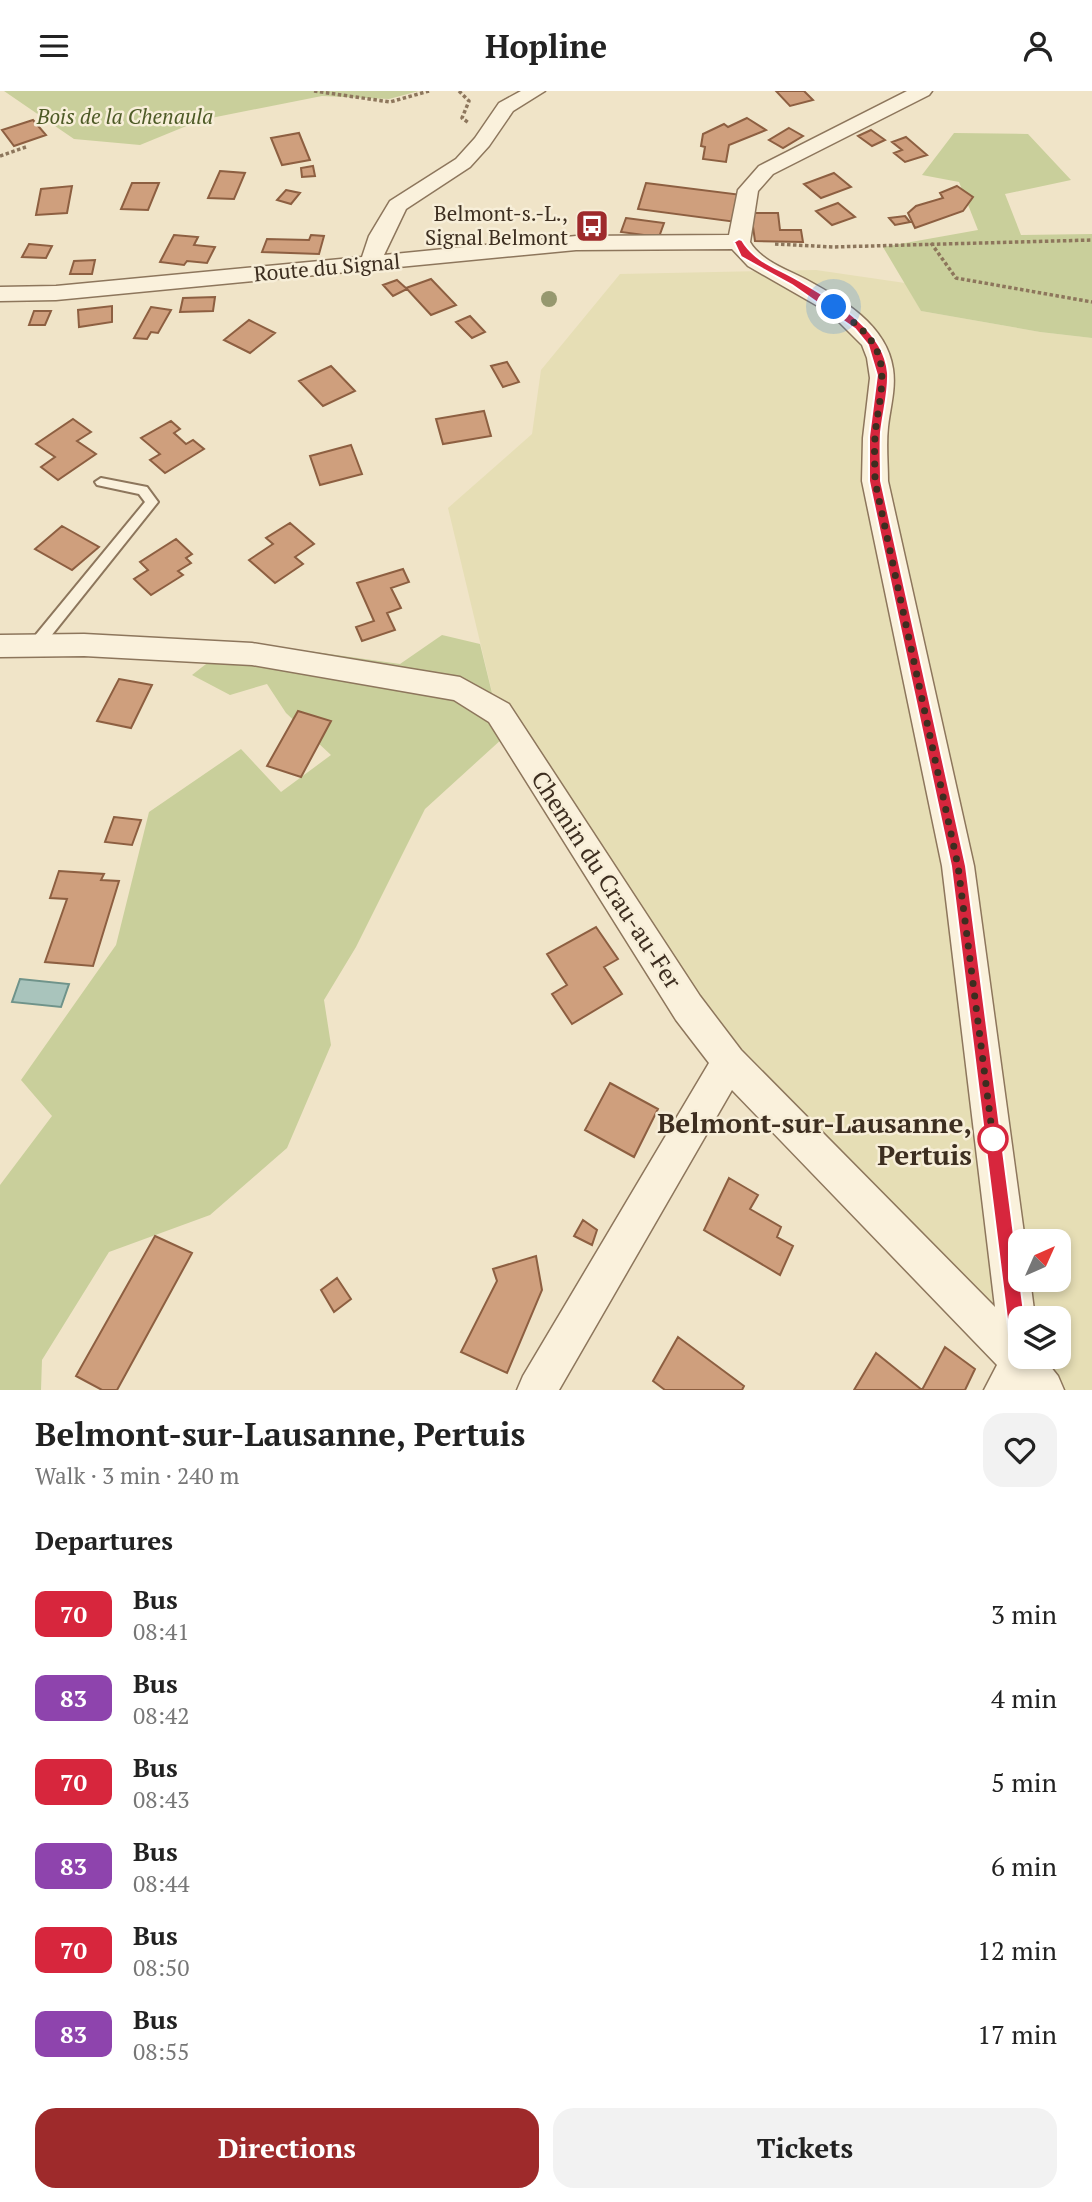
<!DOCTYPE html>
<meta charset="utf-8">
<style>
body{margin:0;font-family:"PT Serif",serif;background:#f2f2f2;color:#222;height:100vh;display:flex;flex-direction:column;font-size:26px;white-space:nowrap}
*{box-sizing:border-box;margin:0}
p{font-size:23px;color:#767676}
.icon{flex:none;width:38px;height:38px;fill:none;stroke:currentColor;stroke-width:2;stroke-linecap:round;stroke-linejoin:round}
.map{position:relative;height:1299px;overflow:hidden}
.details{display:flex;flex-direction:column;background:#fff;flex:1}
.details>*{flex:none}
.badge{padding:0 14px;border-radius:10px;font-size:24px;line-height:46px}
.needle{width:46px;rotate:45deg}
.controls{position:absolute;left:1008px;top:1138px;display:grid;gap:14px}
.controls a{display:grid;place-items:center;width:63px;height:63px;border-radius:14px;background:#fff;box-shadow:0 4px 10px #0003;font-size:35px}
.you{position:absolute;width:35px;height:35px;margin:-18px;border:5px solid #fff;border-radius:50%;background:#1a73e8;box-shadow:0 0 0 10px #1a73e833}
.map>.badge{position:absolute;translate:-50% -50%;box-shadow:0 0 0 4px #fff}
h2{padding:0 35px;font-size:26px;line-height:63px}
.round{display:grid;place-items:center;flex:none;width:74px;height:74px;border-radius:21px;background:#f2f2f2}
.summary{display:flex;align-items:center;justify-content:space-between;height:119px;padding:0 35px}
h1{font-size:33px;font-weight:600;line-height:52px}
.primary-button{display:flex;gap:14px;margin-top:auto;padding:14px 35px}
.primary-button a{flex:1;height:80px;border-radius:21px;background:#9e2a2b;color:#fff;font-size:28px;font-weight:600;line-height:80px;text-align:center}
.primary-button a+a{background:#f2f2f2;color:#222}
ul{padding:0;list-style:none}
li{display:flex;align-items:center;gap:21px;height:84px;padding:0 35px}
li div{flex:1}
li b{display:block;font-size:26px}
li em{font-style:normal}
li .badge{min-width:77px;font-weight:700;text-align:center}
header{display:flex;justify-content:space-between;align-items:center;height:91px;padding:0 35px;background:#fff;font-size:32px;font-weight:600}
.map>svg:first-child{display:block}
.farmland{fill:#e6deb5;fill-rule:evenodd}
.green{fill:#c9cf9b}
.water{fill:#a9c4bc;stroke:#6f938a;stroke-width:2}
.building{fill:#cf9f7d;stroke:#8d5f41;stroke-width:2}
.lines{fill:none;stroke-linecap:round;stroke-linejoin:round}
.service-casing{stroke:#8d765c;stroke-width:4}
.minor-casing{stroke:#8d765c;stroke-width:3}
.path{stroke:#8d765c;stroke-width:3.5;stroke-dasharray:3.5 2.5;stroke-linecap:butt}
.service{fill:#faf1dc;fill-rule:evenodd}
.minor{fill:#faf1dc;fill-rule:evenodd}
.tree{fill:#96986f}
.line{fill:#d7263d;stroke:#fff;stroke-width:2}
.walk{stroke:#3d2e20;stroke-width:7;stroke-dasharray:0 12.6}
.stop-dot{fill:#fff;stroke:#d7263d;stroke-width:3.5}
.labels{text-anchor:middle;stroke-width:5;stroke-linejoin:round;paint-order:stroke}
.far-park-label{font-size:21px;font-style:italic;fill:#4d5a26;stroke:#f7eed8}
.far-poi-label{font-size:21px;fill:#3d2e20;stroke:#f7eed8;text-anchor:end}
.far-street-label{font-size:21px;fill:#3d2e20;stroke:#f7eed8}
.street-label{font-size:24px;fill:#3d2e20;stroke:#f7eed8}
.near-stop-label{font-size:28px;font-weight:bold;fill:#3d2e20;stroke:#f7eed8;text-anchor:end}
</style>
<header><svg class="icon" aria-label="menu" viewBox="0 0 24 24"><path d="M4 6h16M4 12h16M4 18h16"/></svg>Hopline<svg class="icon" aria-label="person" viewBox="0 0 24 24"><circle cx="12" cy="8" r="4"/><path d="M4 21q1-7 8-7t8 7"/></svg></header>
<div class="map">
<svg width="1092" height="1299" viewBox="0 0 1092 1299">
<rect width="100%" height="100%" fill="#f0e4c8"/>
<path class="farmland" d="M816,179L905,192L921,220L1040,241L1092,247V1299H1029L721,976L503,647L448,417L532,343L541,279L620,183ZM1020,1150H1059V1188H1020ZM1020,1227H1059V1265H1020Z"/>
<path class="green" d="M4,0H419L389,8L322,5L201,29L140,54L74,48Z
M954,42L1028,43L1071,89L1005,103L1021,144L1092,143V247L1040,241L921,220L883,156L978,139L959,91L922,84Z
M442,544L480,553L503,647L425,718L356,856L324,909L331,954L287,1057L210,1124L109,1161L42,1269L41,1299H0V1094L52,1025L21,989L116,854L149,721L241,658L281,701L331,664L286,622L267,593L230,604L192,584L229,555L308,560L400,573Z"/>
<path class="water" d="M20,888L69,893L61,916L12,911Z"/>
<path class="building" d="M776,0H804L813,9L790,15Z
M747,27L766,39L729,54L726,71L703,68L705,56L701,55L703,43L724,33L728,36Z
M33,29L46,44L14,55L2,39Z
M789,37L803,45L783,57L769,49Z
M871,39L885,49L872,55L858,45Z
M299,42L310,69L282,74L271,47Z
M906,46L927,64L905,71L894,62L902,59L892,51Z
M313,75L315,85L302,86L301,77Z
M220,80L245,82L234,108L208,107Z
M834,82L851,96L821,107L804,93Z
M132,92H159L148,119L121,118Z
M646,92L742,104L736,131L638,118Z
M72,95L67,122L36,124L41,98Z
M957,95L973,106L963,120L915,137L908,122L916,115L943,107L940,102Z
M286,99L300,102L291,113L277,109Z
M838,112L855,126L832,134L816,120Z
M751,122H778L780,139H801L803,151L755,150Z
M905,125L910,131L895,134L889,127Z
M626,127L664,132L659,146L621,141Z
M174,144L198,146L194,154L215,156L207,172L187,170L184,174L160,171Z
M311,144L324,145L319,163L262,161L267,148L309,149Z
M29,153L52,155L46,167L22,166Z
M95,169L92,183H70L74,170Z
M431,188L456,214L431,224L406,197Z
M397,189L407,198L393,205L383,194Z
M215,206L213,220L180,221L183,207Z
M112,215V231L79,236L78,219Z
M151,216L171,219L158,242L151,241L147,248L134,247Z
M34,220H51L45,234H29Z
M470,225L485,241L472,247L456,231Z
M249,229L275,242L250,262L224,249Z
M507,271L519,291L503,296L491,275Z
M331,275L355,300L323,315L299,290Z
M484,320L491,345L443,353L436,328Z
M73,328L91,341L77,350L96,363L58,389L41,376L55,366L36,353Z
M171,330L180,338L174,342L186,353L193,349L204,358L165,382L150,369L160,363L141,347Z
M351,354L362,383L320,394L310,365Z
M290,432L314,453L295,466L303,473L275,492L249,469L273,453L266,447Z
M62,435L99,456L72,479L35,458Z
M176,448L192,463L186,467L191,472L178,480L183,484L151,504L134,488L148,479L140,471Z
M403,478L409,491L391,497L401,517L387,522L395,539L362,550L356,536L374,530L357,492Z
M119,588L152,594L131,637L97,630Z
M298,620L331,630L301,686L267,675Z
M114,726L141,729L132,754L105,751Z
M59,780L104,783L101,789L119,790L93,875L45,871L67,808L50,807Z
M596,836L618,868L604,876L622,903L572,933L552,903L567,894L547,863Z
M610,992L658,1018L634,1066L585,1039Z
M729,1087L758,1104L750,1118L781,1136L777,1146L793,1155L780,1184L704,1139Z
M583,1129L597,1139L592,1154L574,1145Z
M155,1145L192,1162L117,1299H102L76,1285Z
M536,1165L542,1199L507,1282L461,1261L497,1190L493,1178Z
M337,1187L351,1208L334,1221L321,1199Z
M678,1246L744,1295L742,1299H665L653,1290Z
M945,1256L975,1278L965,1299H922Z
M876,1262L922,1299H854Z"/>
<g class="lines">
<defs>
<path id="service" d="M101,387L147,396L158,411L39,560H29L27,556L29,552L145,411L139,403L97,394L95,391Z"/>
<path id="minor" d="M521,0H545L513,20L489,55L470,76L406,118L384,164L576,145L729,144L738,99L759,75L907,0H932L929,4L773,83L758,100L750,151C761,170 788,179 807,189C842,208 887,234 893,278C896,298 890,317 888,336C886,354 888,372 888,390L974,775L1025,1150H1020V1188H1030L1035,1227H1020V1265H1042L1058,1285L1064,1299H984L997,1274L732,999L559,1299H517L523,1285L709,972L676,929L489,631L454,609L252,574L84,565L0,566V544L84,543L252,552L460,586L509,613L700,905L741,959L995,1216L942,775L862,390L863,347L870,287L867,267L862,254L830,222L748,175L732,158L576,159L56,209L0,210V196L56,195L362,166L369,145L390,110L456,68L475,47L499,12Z"/>
</defs>
<use href="#service" class="service-casing"/>
<use href="#minor" class="minor-casing"/>
<path class="path" d="M314,0L390,11L429,0
M459,0L469,10L462,27L469,32
M0,65L26,56
M931,152L956,187L1092,211
M775,153L833,156L1092,149"/>
<use href="#service" class="service"/>
<use href="#minor" class="minor"/>
</g>
<circle class="tree" cx="549" cy="208" r="8"/>
<path class="line" d="M739,148L742,149C755,171 776,176 798,189C832,209 884,237 888,282C889,301 883,322 881,341C880,357 881,374 881,390L966,775L1029,1260L1027,1267L1020,1269L1014,1267L1011,1260L951,775L869,390V346L877,284L868,254L855,238L792,194L741,166L734,151Z"/>
<g class="lines">
<path class="walk" d="M834,216C848,227 865,238 874,254C890,282 877,315 875,346C874,360 875,375 875,390L958,775L993,1048"/>
</g>
<defs>
<symbol id="bus-square" viewBox="-11 -11 22 22"><rect x="-9" y="-9" width="18" height="18" rx="4" fill="#9e2a2b" stroke="#f7eed8"/><path d="M-5-6H5V4H4V6H2V4H-2V6H-4V4H-5ZM-3.5-4V0h7V-4ZM-3.5 1.2v1.5H-2V1.2ZM2 1.2v1.5H3.5V1.2Z" fill="#fff"/></symbol>
</defs>
<g fill-rule="evenodd">
<use href="#bus-square" x="573" y="116" width="38" height="38"/>
</g>
<circle class="stop-dot" cx="993" cy="1048" r="14"/>
<g class="labels">
<g class="far-park-label">
<text x="125" y="33">Bois de la Chenaula</text>
</g>
<g class="far-poi-label">
<text x="568" y="130">Belmont-s.-L.,<tspan x="568" dy="24">Signal Belmont</tspan></text>
</g>
<g class="far-street-label">
<text transform="translate(327 177) rotate(-5)" y="7">Route du Signal</text>
</g>
<g class="street-label">
<text transform="translate(606 789) rotate(57)" y="8">Chemin du Crau-au-Fer</text>
</g>
<g class="near-stop-label">
<text x="972" y="1042">Belmont-sur-Lausanne,<tspan x="972" dy="32">Pertuis</tspan></text>
</g>
</g>
</svg>
<div class="controls">
<a><svg class="needle" viewBox="-14 -14 28 28"><path d="M0-13l5 13h-10z" fill="#e53935"/><path d="M0 13l5-13h-10z" fill="#767676"/></svg></a>
<a><svg class="icon" aria-label="layers" viewBox="0 0 24 24"><path d="M12 4l9 5-9 5-9-5zM3 14l9 5 9-5"/></svg></a>
</div>
<div class="you" style="left:834px;top:216px"></div>
</div>
<section class="details">
<div class="summary"><div><h1>Belmont-sur-Lausanne, Pertuis</h1><p>Walk · 3 min · 240 m</p></div><a class="round"><svg class="icon" aria-label="heart" viewBox="0 0 24 24"><path d="M12 20l-8-8c-3-5 5-10 8-4 3-6 11-1 8 4z"/></svg></a></div>
<h2>Departures</h2>
<ul>
<li><span class="badge" style="background:#d7263d;color:#fff">70</span><div><b>Bus</b><p>08:41</p></div><em>3 min</em></li>
<li><span class="badge" style="background:#8e44ad;color:#fff">83</span><div><b>Bus</b><p>08:42</p></div><em>4 min</em></li>
<li><span class="badge" style="background:#d7263d;color:#fff">70</span><div><b>Bus</b><p>08:43</p></div><em>5 min</em></li>
<li><span class="badge" style="background:#8e44ad;color:#fff">83</span><div><b>Bus</b><p>08:44</p></div><em>6 min</em></li>
<li><span class="badge" style="background:#d7263d;color:#fff">70</span><div><b>Bus</b><p>08:50</p></div><em>12 min</em></li>
<li><span class="badge" style="background:#8e44ad;color:#fff">83</span><div><b>Bus</b><p>08:55</p></div><em>17 min</em></li>
</ul>
<div class="primary-button"><a>Directions</a><a>Tickets</a></div>
</section>
